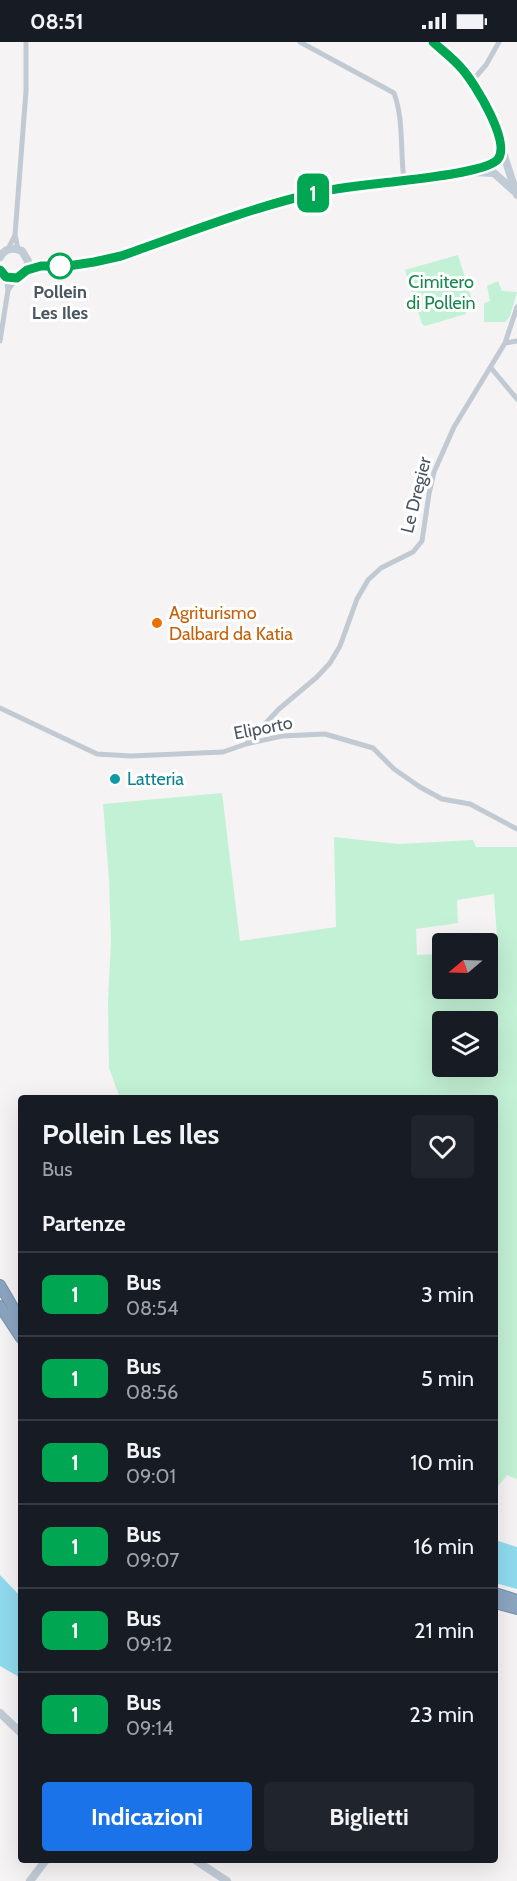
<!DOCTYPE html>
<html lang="it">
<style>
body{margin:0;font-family:Cabin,sans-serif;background:#20242c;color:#f1f3f6;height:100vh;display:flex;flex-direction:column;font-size:22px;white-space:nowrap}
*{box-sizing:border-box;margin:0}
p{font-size:20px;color:#9ea1a6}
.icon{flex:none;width:33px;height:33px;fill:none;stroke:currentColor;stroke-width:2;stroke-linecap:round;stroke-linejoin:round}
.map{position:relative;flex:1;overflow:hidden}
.panel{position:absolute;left:18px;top:1053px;width:480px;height:768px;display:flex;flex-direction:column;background:#171b24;border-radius:6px;box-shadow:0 6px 24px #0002}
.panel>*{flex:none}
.badge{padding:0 12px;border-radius:9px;font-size:21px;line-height:39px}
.needle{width:39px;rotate:251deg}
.tools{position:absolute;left:432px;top:891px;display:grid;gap:12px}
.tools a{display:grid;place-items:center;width:66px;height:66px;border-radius:6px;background:#171b24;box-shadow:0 6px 24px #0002;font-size:30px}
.map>.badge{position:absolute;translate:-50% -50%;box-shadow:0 0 0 3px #fff}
h2{padding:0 24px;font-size:22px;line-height:54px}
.round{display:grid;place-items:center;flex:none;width:63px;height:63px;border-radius:6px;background:#20242c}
.summary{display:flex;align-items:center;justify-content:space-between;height:102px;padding:0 24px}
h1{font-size:28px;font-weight:700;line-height:45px}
.cta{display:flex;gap:12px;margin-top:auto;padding:12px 24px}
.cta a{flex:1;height:69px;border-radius:6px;background:#1a73e8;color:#fff;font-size:24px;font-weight:700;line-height:69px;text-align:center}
.cta a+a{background:#20242c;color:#f1f3f6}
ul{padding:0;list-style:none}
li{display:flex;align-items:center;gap:18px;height:84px;padding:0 24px;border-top:2px solid #363941}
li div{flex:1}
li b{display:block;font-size:22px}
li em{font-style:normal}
li .badge{min-width:66px;font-weight:700;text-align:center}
.status{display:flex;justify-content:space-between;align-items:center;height:42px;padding:0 30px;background:#171b24;direction:ltr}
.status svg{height:16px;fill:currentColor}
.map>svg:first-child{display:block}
.green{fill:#c3f1d5;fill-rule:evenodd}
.water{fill:#90daee}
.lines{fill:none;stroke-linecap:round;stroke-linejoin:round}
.highway-casing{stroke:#7690ad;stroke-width:12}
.street{stroke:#c1cad2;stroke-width:5}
.secondary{stroke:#c1cbd6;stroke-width:8}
.highway{stroke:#8ba5c1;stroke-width:10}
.line-casing{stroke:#fff;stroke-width:14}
.line{stroke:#00a651;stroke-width:9}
.stop-dot{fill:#fff;stroke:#00a651;stroke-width:3}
.food-dot{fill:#e8710a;stroke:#fff;stroke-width:2}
.culture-dot{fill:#0f9aa8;stroke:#fff;stroke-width:2}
.labels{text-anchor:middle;stroke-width:6;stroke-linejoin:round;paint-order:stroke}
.park-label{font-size:18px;fill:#17864f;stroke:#fff}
.stop-label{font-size:18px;font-weight:bold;fill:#4a5661;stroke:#fff}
.street-label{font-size:18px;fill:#4a5661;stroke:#fff}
.food-label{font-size:18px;fill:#c56008;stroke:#fff;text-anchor:start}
.culture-label{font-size:18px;fill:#0d838f;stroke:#fff;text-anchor:start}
</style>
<div class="status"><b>08:51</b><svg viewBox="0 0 49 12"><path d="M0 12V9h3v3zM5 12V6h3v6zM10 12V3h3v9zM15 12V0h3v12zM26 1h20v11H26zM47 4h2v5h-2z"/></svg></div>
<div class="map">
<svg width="517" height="1839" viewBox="0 0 517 1839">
<rect width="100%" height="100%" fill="#f5f3f3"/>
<path class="green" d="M458,213L472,258L468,259L465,266L466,272L425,284L422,282L405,228Z
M498,239L502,249L517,250L510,274L505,280H484V261L490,259L487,244Z
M222,751L240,899L336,885L334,795L399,802L473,798L476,805H517V1437L507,1433L495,1448V1056H120L109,1026L108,959L111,899L109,837L103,762ZM494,852L498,910H488V946H442V912L417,913L416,887L458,881L457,858ZM442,980H488V1024H442Z"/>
<path class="water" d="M495,1498L517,1505V1547L495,1541Z
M0,1533L21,1555V1636L0,1624Z"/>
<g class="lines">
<defs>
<path id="highway" d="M0,1243L21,1279
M0,1264L21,1296
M495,1551L517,1558
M495,1561L517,1567"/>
</defs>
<use href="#highway" class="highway-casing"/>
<path class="street" d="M300,0L394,51C404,78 400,109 404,138
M472,39L486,23L499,0
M15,193L26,49V0
M8,207L15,193L18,207
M6,235L8,248L17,236
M0,299L8,248
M505,301L517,299
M491,326L517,357
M0,666L97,712L131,714L223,710L246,702L282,694L325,692L373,706L394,727L420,745L442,757L470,762L517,787
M247,701L279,667L317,635L330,621L340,604L357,557L368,538L381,526L413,510L422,499L429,452L434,430L454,385L505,301L517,265"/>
<path class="secondary" d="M433,0C447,12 462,24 473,40C495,74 503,114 517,153
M473,130L494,131L514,149
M0,215C5,206 13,205 22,209L28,219L27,228
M0,228C4,234 9,237 16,236C25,235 29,226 41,224C50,222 60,224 69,224C87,222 104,218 121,214L278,160L313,151L465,130L494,121L499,116L502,105
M0,1671L21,1691
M195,1818L227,1839
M30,1839L46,1818"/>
<use href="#highway" class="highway"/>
</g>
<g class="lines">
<defs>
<path id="line" d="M0,228L6,235L17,236L27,228L41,224H68L94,220L121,214C184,192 247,167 311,152C338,145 365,143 392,140C412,137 487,131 498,117C511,100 475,42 463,28C454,17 443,9 433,0"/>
</defs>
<use href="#line" class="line-casing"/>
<use href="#line" class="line"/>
</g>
<circle class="stop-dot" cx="60" cy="224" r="12"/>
<circle class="food-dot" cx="157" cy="581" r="6"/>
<circle class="culture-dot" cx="115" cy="737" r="6"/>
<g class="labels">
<g class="park-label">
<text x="441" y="246">Cimitero<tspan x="441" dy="21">di Pollein</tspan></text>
</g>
<g class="stop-label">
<text x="60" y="256">Pollein<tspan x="60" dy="21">Les Iles</tspan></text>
</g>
<g class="street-label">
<text transform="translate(416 453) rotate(-76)" y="6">Le Dregier</text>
<text transform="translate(263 686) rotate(-11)" y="6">Eliporto</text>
</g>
<g class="food-label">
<text x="169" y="577">Agriturismo<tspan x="169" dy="21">Dalbard da Katia</tspan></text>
</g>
<g class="culture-label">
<text x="127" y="743">Latteria</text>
</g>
</g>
</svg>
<div class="tools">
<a><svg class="needle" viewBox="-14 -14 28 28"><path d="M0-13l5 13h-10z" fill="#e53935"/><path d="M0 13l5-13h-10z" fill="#9ea1a6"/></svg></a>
<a><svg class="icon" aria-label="layers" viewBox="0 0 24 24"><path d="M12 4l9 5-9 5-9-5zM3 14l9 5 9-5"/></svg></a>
</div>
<b class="badge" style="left:313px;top:151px;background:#00a651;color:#fff">1</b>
<section class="panel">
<div class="summary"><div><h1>Pollein Les Iles</h1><p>Bus</p></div><a class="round"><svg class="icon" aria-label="heart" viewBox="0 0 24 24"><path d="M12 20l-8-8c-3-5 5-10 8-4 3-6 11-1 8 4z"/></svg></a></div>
<h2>Partenze</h2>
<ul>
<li><span class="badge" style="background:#00a651;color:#fff">1</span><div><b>Bus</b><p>08:54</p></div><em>3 min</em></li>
<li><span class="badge" style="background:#00a651;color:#fff">1</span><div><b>Bus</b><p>08:56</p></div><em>5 min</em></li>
<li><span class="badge" style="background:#00a651;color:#fff">1</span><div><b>Bus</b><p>09:01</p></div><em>10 min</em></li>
<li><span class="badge" style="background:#00a651;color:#fff">1</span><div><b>Bus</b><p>09:07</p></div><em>16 min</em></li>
<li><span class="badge" style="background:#00a651;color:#fff">1</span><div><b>Bus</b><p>09:12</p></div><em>21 min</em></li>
<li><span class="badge" style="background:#00a651;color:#fff">1</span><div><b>Bus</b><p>09:14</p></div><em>23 min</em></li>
</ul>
<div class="cta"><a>Indicazioni</a><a>Biglietti</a></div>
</section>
</div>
